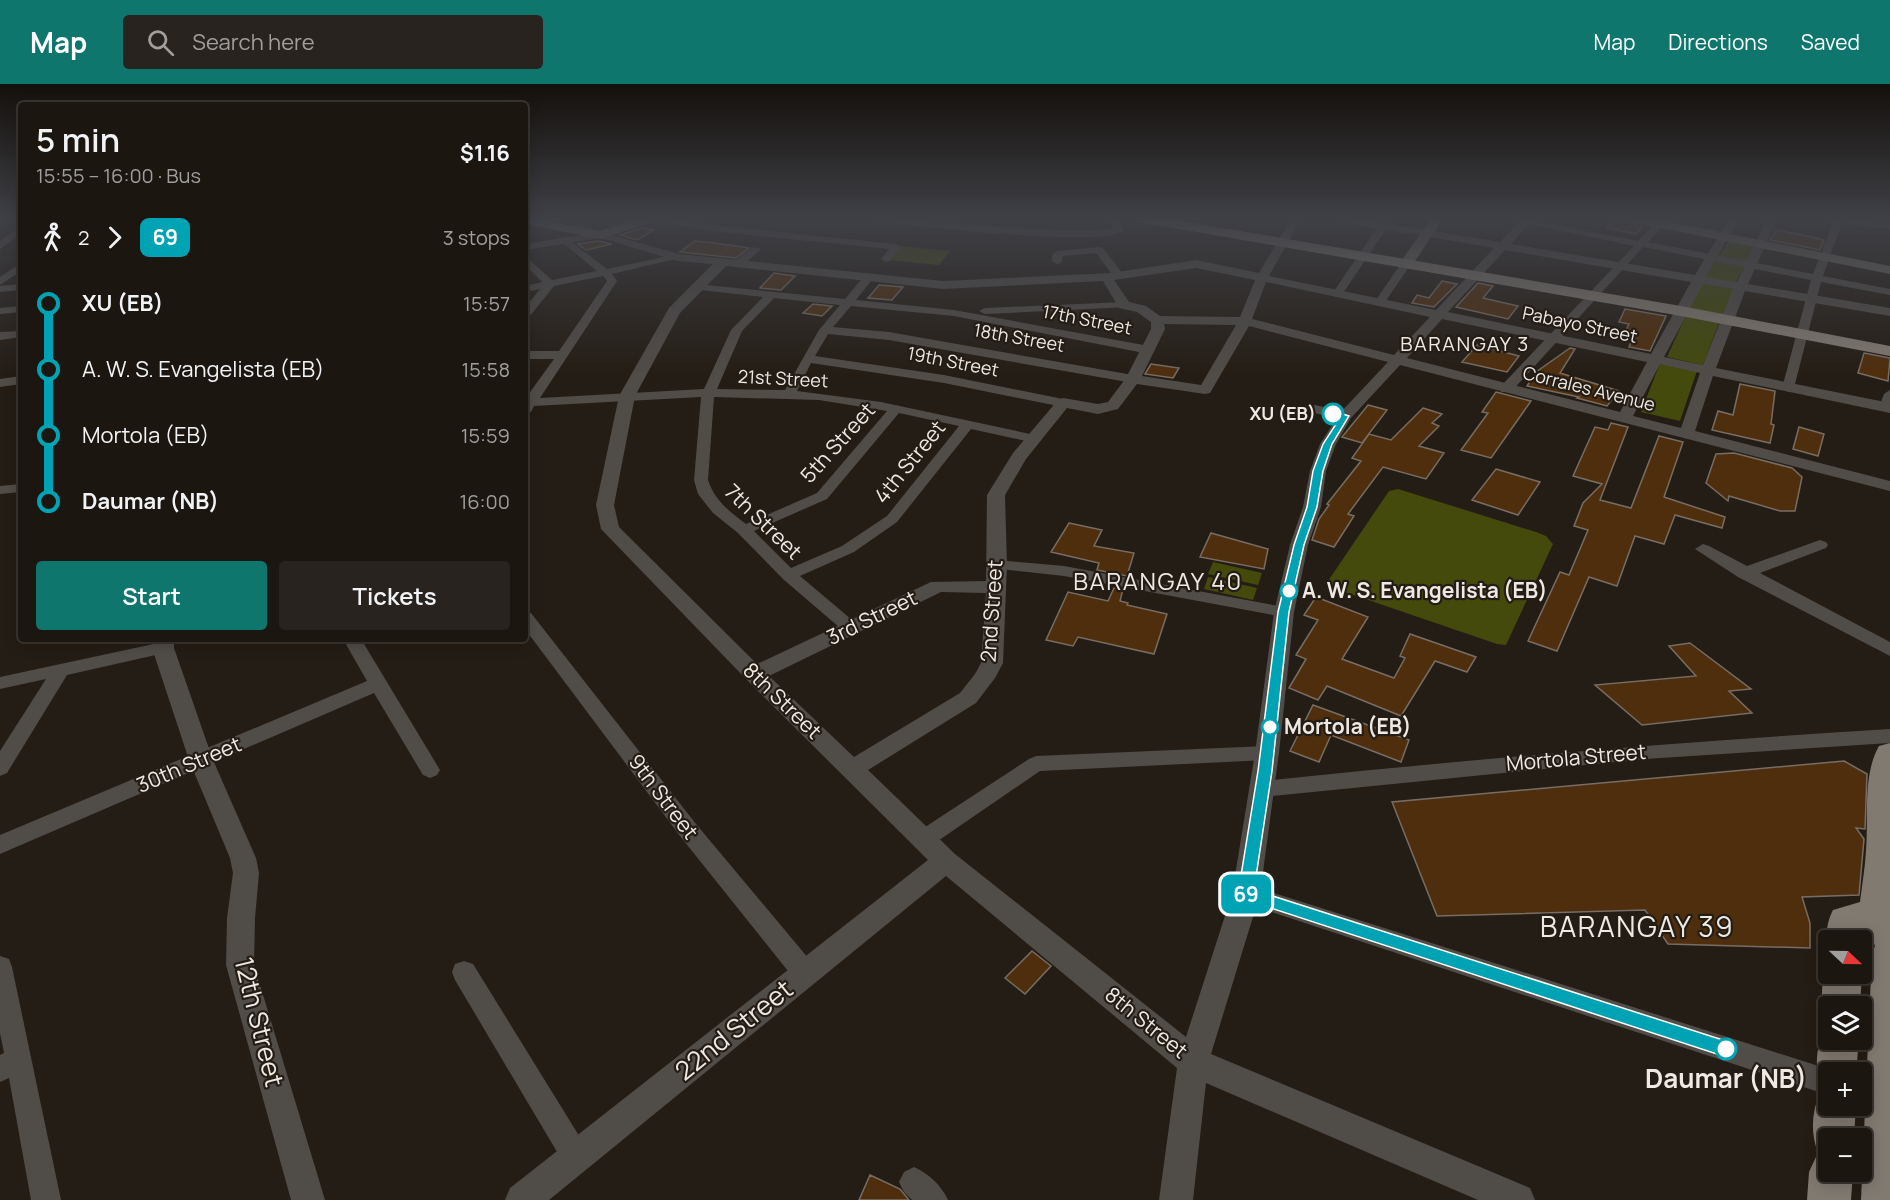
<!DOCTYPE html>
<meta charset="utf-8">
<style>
body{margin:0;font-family:Manrope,sans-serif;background:#28231e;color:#f1f3f6;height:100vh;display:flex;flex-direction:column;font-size:22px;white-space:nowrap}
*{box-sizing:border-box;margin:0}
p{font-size:20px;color:#a09f9f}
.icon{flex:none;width:33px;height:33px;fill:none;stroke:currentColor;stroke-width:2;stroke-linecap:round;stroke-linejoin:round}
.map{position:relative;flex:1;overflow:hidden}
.panel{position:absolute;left:18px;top:18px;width:510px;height:540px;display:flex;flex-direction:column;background:#1b1610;border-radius:6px;box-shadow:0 3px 15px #0003,0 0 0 2px #393530}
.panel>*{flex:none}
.badge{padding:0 12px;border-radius:9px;font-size:21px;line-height:39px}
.needle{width:39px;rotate:112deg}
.tools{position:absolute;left:1818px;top:846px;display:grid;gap:12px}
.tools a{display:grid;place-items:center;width:54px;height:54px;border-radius:6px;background:#1b1610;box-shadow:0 3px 15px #0003,0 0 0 2px #393530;font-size:30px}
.map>.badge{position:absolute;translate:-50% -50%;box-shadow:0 0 0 3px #fff}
.legs{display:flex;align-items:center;gap:9px;height:66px;padding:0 18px;font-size:20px}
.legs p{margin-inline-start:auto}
.overview{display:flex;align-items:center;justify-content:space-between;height:102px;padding:0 18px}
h1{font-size:33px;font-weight:600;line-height:45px}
.cta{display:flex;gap:12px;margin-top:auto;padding:12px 18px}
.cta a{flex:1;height:69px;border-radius:6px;background:#0f766e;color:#fff;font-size:24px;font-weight:600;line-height:69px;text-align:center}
.cta a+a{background:#28231e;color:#f1f3f6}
ul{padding:0 18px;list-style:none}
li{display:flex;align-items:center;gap:21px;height:66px;font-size:22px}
li i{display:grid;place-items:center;width:9px;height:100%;margin:0 8px;background:currentColor}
li i::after{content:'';width:15px;height:15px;margin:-8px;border:4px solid;border-radius:50%;background:#1b1610}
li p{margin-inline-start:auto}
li:first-child i{background:linear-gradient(#0000 50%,currentColor 0)}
li:last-child i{background:linear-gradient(currentColor 50%,#0000 0)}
header{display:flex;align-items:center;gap:36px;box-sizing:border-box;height:84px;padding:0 30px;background:#0f766e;color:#fff}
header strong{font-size:28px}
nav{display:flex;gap:33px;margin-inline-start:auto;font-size:21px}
.search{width:420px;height:54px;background:#28231e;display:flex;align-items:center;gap:15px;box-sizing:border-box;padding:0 21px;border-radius:6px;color:#a09f9f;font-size:22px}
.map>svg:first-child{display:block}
.green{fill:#434a0c}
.building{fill:#4f2e0d;stroke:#776d64;stroke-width:1.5}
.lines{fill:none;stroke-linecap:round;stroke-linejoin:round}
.minor{fill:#504c48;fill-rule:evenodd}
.tertiary{fill:#504c48;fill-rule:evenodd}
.secondary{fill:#6b665f;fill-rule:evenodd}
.primary{fill:#817a71;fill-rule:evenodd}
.line-1{fill:#00a3b4;stroke:#fff;stroke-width:1.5}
.stop-1-dot{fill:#fff;stroke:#00a3b4;stroke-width:3}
.labels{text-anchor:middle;stroke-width:4.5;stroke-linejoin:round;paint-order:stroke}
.far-street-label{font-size:18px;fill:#eee9e3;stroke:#241d15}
.far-stop-label{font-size:18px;font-weight:bold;fill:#eee9e3;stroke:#241d15;text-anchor:end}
.far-quarter-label{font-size:20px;letter-spacing:1.5px;fill:#eee9e3;stroke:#241d15}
.street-label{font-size:21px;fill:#eee9e3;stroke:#241d15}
.stop-label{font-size:21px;font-weight:bold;fill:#eee9e3;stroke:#241d15;text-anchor:start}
.quarter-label{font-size:24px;letter-spacing:1.5px;fill:#eee9e3;stroke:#241d15}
.near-street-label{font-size:26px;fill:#eee9e3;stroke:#241d15}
.near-stop-label{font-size:26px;font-weight:bold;fill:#eee9e3;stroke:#241d15}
.near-quarter-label{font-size:28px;letter-spacing:1.5px;fill:#eee9e3;stroke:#241d15}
</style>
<header>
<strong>Map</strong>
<div class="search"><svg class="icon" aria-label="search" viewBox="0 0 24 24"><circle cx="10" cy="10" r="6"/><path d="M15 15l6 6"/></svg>Search here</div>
<nav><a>Map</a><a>Directions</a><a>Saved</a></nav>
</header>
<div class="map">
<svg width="1890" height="1116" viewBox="0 0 1890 1116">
<rect width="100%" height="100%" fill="#241d15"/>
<path class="green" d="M1730,155L1758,160L1748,178L1718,173Z
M899,162L950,167L939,181L887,176Z
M1716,176L1745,181L1735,200L1704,194Z
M1704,197L1735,203L1723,232L1689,225Z
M1687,229L1720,236L1703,281L1667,273Z
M1660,279L1697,287L1680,337L1641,328Z
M1398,405L1536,448L1546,452L1553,460L1506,561L1497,560L1333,504L1328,497L1389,407Z
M1213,478L1262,489L1258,501L1208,490Z
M1208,493L1257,504L1253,516L1204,505Z"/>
<path class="building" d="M1616,135H1628L1635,141L1643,143L1636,150L1607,144Z
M642,144L654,146L637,156L620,151Z
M1777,146L1803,151L1824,156L1820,166L1770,156Z
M598,157L612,160L586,166L578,160Z
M695,157L715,159L749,164L736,174L680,168Z
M774,189L795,192L781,206L760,204Z
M1442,197L1457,200L1434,223L1412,219L1417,211L1429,214Z
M1478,199L1493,202L1483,214L1518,222L1508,235L1456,223Z
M879,201L903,203L892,216L868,214Z
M813,220L832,222L822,232L803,229Z
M1625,225L1666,232L1650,267L1629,263L1635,248L1626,246L1629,240L1619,238Z
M1477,261L1519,272L1507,288L1462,278Z
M1570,264L1575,265L1560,289L1619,307L1607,322L1577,314L1579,313L1527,302L1536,288Z
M1864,269L1890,274L1888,297L1858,289Z
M1151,280L1179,284L1173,294L1145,290Z
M1740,300L1775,307L1771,340L1774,341L1770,359L1712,346L1718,327L1733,331Z
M1496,308L1531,317L1491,374L1461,366L1488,329L1482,328Z
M1368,321L1387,326L1362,359L1342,353Z
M1423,324L1442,330L1432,339L1439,342L1419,362L1444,369L1426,395L1383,383L1348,430L1354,432L1334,463L1312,456L1319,435L1329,421L1327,420L1361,377L1352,374L1369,350L1391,356Z
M1611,339L1628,343L1600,416L1631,424L1659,352L1683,358L1664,413L1725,433L1722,444L1675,431L1664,460L1635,452L1617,502L1589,493L1557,567L1528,557L1560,488L1569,491L1588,446L1574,442L1583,419L1602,400L1573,392L1595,343L1608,346Z
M1799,343L1824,350L1818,372L1793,365Z
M1734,369L1792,384L1802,393L1795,427H1780L1729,412L1728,417L1706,399L1716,370Z
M1496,385L1540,398L1518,431L1472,416Z
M1069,439L1102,446L1094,462L1134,469L1127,492L1097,486L1099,479L1051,468Z
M1211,449L1268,465L1264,485L1200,473Z
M1114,504L1123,505L1120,517L1128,519L1127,521L1167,530L1154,570L1078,553L1073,562L1046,556L1068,508L1108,517Z
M1316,513L1368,533L1342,575L1394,594L1405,574L1400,572L1410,550L1476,573L1467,588L1435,577L1401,632L1327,602L1318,616L1289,604L1306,575L1296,571L1318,536L1304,531Z
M1690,559L1751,605L1729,607L1752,629L1642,641L1595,601L1696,592L1669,562Z
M1313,621L1409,656L1401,678L1331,651L1319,678L1290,667Z
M1844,677L1867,690L1865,745L1856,744L1864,755L1859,811L1802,813L1810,839V864L1668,860L1645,826L1437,832L1392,718Z
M1032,867L1051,882L1025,910L1005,894Z
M870,1091L900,1105L909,1116H859Z"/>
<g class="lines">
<path class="minor" d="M653,135H676L721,142L896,160L901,163L890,177L886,178L881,175L889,165L721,148L658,138Z
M873,135C954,135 1033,151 1114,145L1108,135H1118L1124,146C1108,165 912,141 878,138Z
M1383,135H1393L1341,212H1333L1332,210Z
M1505,135H1525L1638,157L1659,135H1669L1648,158L1813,190L1834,136L1843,135L1823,192L1890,205V211L1821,198L1794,304L1788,308L1782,304L1811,196L1643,163L1511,308H1501L1500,305L1501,302L1634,162Z
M21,142V150L0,165V157Z
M565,153L607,185L678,170L683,173L612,190L617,197L540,314L704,305L731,246L763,213L692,205V201L696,200L845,215L865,191L869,190L874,193L856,216L954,226L1149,262L1155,266L1149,270L954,232L851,222L833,243L889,248L1133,291L1139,295L1133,299L889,256L828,250L815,272L944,291L1063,315L1070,319L1063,323L944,299L811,279L797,307L881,318L1035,351L1042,355L1035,359L971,345L897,438L854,468L800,492L858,541L861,545L858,549H846L783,495L738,449L713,429L698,410L694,396L701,313L534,322L531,328L525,329V315L554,275H525V267H559L607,197L603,192L554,202L529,233L525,234V224L540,205L525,208V202L542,198L525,181V172L552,196L597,187L562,158V154ZM774,214L840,221L819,246L785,306L717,305L742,247ZM714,313L819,316L887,327L817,409L746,440C729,427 715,417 708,396ZM899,329L959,342L887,432L842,462L791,484L754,447L827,415Z
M753,163L761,165L743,181H735V177Z
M1099,163L1103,164L1123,190V194H1115L1096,169L1063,172L1061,179L1057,180L1052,177V171L1057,167Z
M1402,178L1411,180L1383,221H1375L1374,219Z
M21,179V187L0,201V193Z
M21,200V206L0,208V202Z
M1124,218L1128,219V223L985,230L979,227L985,224Z
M21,222V228L0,230V224Z
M21,247V253L0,256V248Z
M21,292V300L0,303V295Z
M1890,306V326H1881L1879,323L1884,310Z
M1315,321L1350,329L1352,332L1345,336L1310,328L1308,325Z
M21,400V408L0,410V402Z
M1820,456L1826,458L1828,461L1826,464L1760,489L1890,558V572L1738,493L1695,465L1703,460L1709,462L1747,482Z
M997,476L1064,482L1284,523L1290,524L1293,528L1290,532L1284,533L1064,492L991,484L989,481Z
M525,528L531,529L696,740L814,881L817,889L814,897L805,900L796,897L680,752L525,545Z
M343,555H361L440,686L437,691L430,694L423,691L374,609L0,770V751L367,597Z
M163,558L169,560L172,564L169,568L67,591L7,689L0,692V667L46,595L0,605V593Z
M1890,645V659L1645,675L1262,713L1255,711L1251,705L1255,699L1262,697C1471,675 1680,658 1890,645Z
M1267,662L1274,664L1277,669L1274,674L1267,676L1040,687L932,761L924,764L916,761L913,755L916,749L1029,675L1036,672Z
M1246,800L1828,985L1837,988H1828V1011L1238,817L1234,810L1238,803Z
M0,872L9,875L12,883L61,1116H31L9,994L0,998V971L4,969L0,949Z
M464,877L473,880L586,1063L590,1073L586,1083L576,1087L566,1083L455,896L452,888L455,880Z
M1862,997L1890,1007V1035L1857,1022H1862Z
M914,1083C929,1090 941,1101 948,1116H912L904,1108L899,1098L904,1088Z"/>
<path class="tertiary" d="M1291,135H1301L1269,192L1436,226L1494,164L1341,138L1336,135H1360L1500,158L1522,135H1533L1511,160L1695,191L1729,135H1739L1706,193L1737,198L1767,135H1777L1748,200L1890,224V232L1745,207L1716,284L1890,319V329L1713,292L1695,347L1890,397V407L1400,281L1351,334L1336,360L1326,387L1321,423L1308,461L1294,528L1279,669L1260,810L1211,970L1530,1104L1535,1116H1478L1206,999L1193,1116H1159L1177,984L946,792L549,1116H505L510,1104L928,776L746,595L601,445L596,421L619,312L669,224L713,180L678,177L601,154L525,166V160L601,148L679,170L943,197L1111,189L1196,176L1259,189ZM1505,166L1691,198L1651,270L1448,228ZM726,182L943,205L1103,197L1119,224L1137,228L1151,238V245L1126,294L1108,318L1098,320L1063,314L1058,316L1013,369L987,411L986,497L931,498L757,580L619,443L614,421L635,312L680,229ZM1196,184L1255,196L1240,233L1160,232L1146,222L1129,218L1114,196ZM1266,198L1430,233L1394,271L1252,235ZM1703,200L1733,205L1703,281L1664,273ZM1442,235L1647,278L1620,328L1407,274ZM1164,240L1236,241L1201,301L1142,292L1165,245ZM1249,242L1388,278L1340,329L1320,360L1310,387L1303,423L1290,461L1274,528L1255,669L1232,810L1186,953L955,770L868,686L976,619L995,594L1003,579L1007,481L1005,411L1026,375L1067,324L1098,330L1118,325L1137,300L1205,310L1210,309ZM1660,280L1700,289L1681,344L1633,332ZM941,508L986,509L981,579L975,590L960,609L854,673L769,592Z
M1822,135H1857L1890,139V145L1827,138Z
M154,555H174V564L213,676L256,774L259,789L255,834L254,881L325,1116H291L226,881L227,834L233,789L230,774L189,676L152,564Z"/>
<path class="secondary" d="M525,135H539L600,147L637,135H655L653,138L601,155L525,140Z
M1431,135H1443L1411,183H1401L1399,180Z
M1630,135H1655L1890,182V190L1636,139Z"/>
<path class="primary" d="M1138,135H1170L1681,222L1890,262V272L1681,232L1145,139Z
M1890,659V1116H1861L1872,869L1875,862L1868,846L1863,847L1862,859V856H1828V859C1825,848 1828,836 1833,826L1860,818C1862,801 1865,784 1866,767C1869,734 1862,692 1879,662Z
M1828,881V890H1862L1860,922H1828V935C1819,920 1821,897 1828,881Z
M1828,942V956H1859L1856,988H1828V1022H1856L1854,1054H1828V1088H1853L1851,1116H1807L1809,1088L1816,1073L1821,1070L1818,1069C1810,1048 1812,1028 1820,1008L1828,1004L1822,1002C1813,982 1817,962 1825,943Z"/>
</g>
<linearGradient id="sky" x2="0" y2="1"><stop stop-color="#14100c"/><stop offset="0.46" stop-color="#3f4046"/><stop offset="1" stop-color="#3f4046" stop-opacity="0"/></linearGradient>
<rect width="1890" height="291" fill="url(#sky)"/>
<path class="line-1" d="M1333,327L1349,332L1332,360L1323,387L1317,423L1304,461L1289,528L1272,687L1254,806L1726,957L1732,959L1734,965L1732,970L1726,973L1240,814L1238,810L1258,687L1278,528L1294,461L1307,423L1313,387L1323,360L1340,334L1330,332V328Z"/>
<g class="stop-1-dot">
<circle cx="1333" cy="330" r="10"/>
<circle cx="1289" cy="507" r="8"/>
<circle cx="1270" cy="643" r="8"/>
<circle cx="1726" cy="965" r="10"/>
</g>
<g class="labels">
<g class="far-street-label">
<text transform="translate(1087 236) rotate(11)" y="6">17th Street</text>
<text transform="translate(1580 241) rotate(12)" y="6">Pabayo Street</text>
<text transform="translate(1019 254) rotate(10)" y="6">18th Street</text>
<text transform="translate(953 278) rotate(11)" y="6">19th Street</text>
<text transform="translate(783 295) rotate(3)" y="6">21st Street</text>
<text transform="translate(1589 305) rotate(14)" y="6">Corrales Avenue</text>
</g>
<g class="far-stop-label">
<text x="1316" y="336">XU (EB)</text>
</g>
<g class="far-quarter-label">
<text x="1465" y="267">BARANGAY 3</text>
</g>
<g class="street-label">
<text transform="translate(838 359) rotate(-48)" y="7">5th Street</text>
<text transform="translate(910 378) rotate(-51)" y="7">4th Street</text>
<text transform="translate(763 438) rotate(44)" y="7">7th Street</text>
<text transform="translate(992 527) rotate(-86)" y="7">2nd Street</text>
<text transform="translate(872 534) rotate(-26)" y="7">3rd Street</text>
<text transform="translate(782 617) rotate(44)" y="7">8th Street</text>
<text transform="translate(1576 674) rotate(-5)" y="7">Mortola Street</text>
<text transform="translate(189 681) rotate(-23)" y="7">30th Street</text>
<text transform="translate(663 713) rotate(53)" y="7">9th Street</text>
<text transform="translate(1146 939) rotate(39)" y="7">8th Street</text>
</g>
<g class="stop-label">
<text x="1302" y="514">A. W. S. Evangelista (EB)</text>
<text x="1284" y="650">Mortola (EB)</text>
</g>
<g class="quarter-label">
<text x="1158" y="506">BARANGAY 40</text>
</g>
<g class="near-street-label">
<text transform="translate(259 938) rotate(76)" y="9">12th Street</text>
<text transform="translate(734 946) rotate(-39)" y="9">22nd Street</text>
</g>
<g class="near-stop-label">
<text x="1726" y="1004">Daumar (NB)</text>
</g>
<g class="near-quarter-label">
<text x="1637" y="853">BARANGAY 39</text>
</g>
</g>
</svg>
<div class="tools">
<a><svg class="needle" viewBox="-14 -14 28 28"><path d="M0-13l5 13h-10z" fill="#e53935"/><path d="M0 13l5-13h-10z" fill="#a09f9f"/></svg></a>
<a><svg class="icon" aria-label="layers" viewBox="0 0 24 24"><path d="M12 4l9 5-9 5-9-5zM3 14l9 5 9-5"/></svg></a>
<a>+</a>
<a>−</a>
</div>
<b class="badge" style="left:1246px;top:810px;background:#00a3b4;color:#fff">69</b>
<section class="panel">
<div class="overview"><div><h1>5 min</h1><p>15:55 – 16:00 · Bus</p></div><b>$1.16</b></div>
<div class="legs"><svg class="icon" aria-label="walk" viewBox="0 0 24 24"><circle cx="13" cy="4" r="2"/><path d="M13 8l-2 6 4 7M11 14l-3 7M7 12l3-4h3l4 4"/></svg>2<svg class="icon" aria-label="forward" viewBox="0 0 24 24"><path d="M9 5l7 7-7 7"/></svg><b class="badge" style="background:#00a3b4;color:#fff">69</b><p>3 stops</p></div>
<ul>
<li><i style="color:#00a3b4"></i><b>XU (EB)</b><p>15:57</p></li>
<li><i style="color:#00a3b4"></i><span>A. W. S. Evangelista (EB)</span><p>15:58</p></li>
<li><i style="color:#00a3b4"></i><span>Mortola (EB)</span><p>15:59</p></li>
<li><i style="color:#00a3b4"></i><b>Daumar (NB)</b><p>16:00</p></li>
</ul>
<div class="cta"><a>Start</a><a>Tickets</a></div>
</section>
</div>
